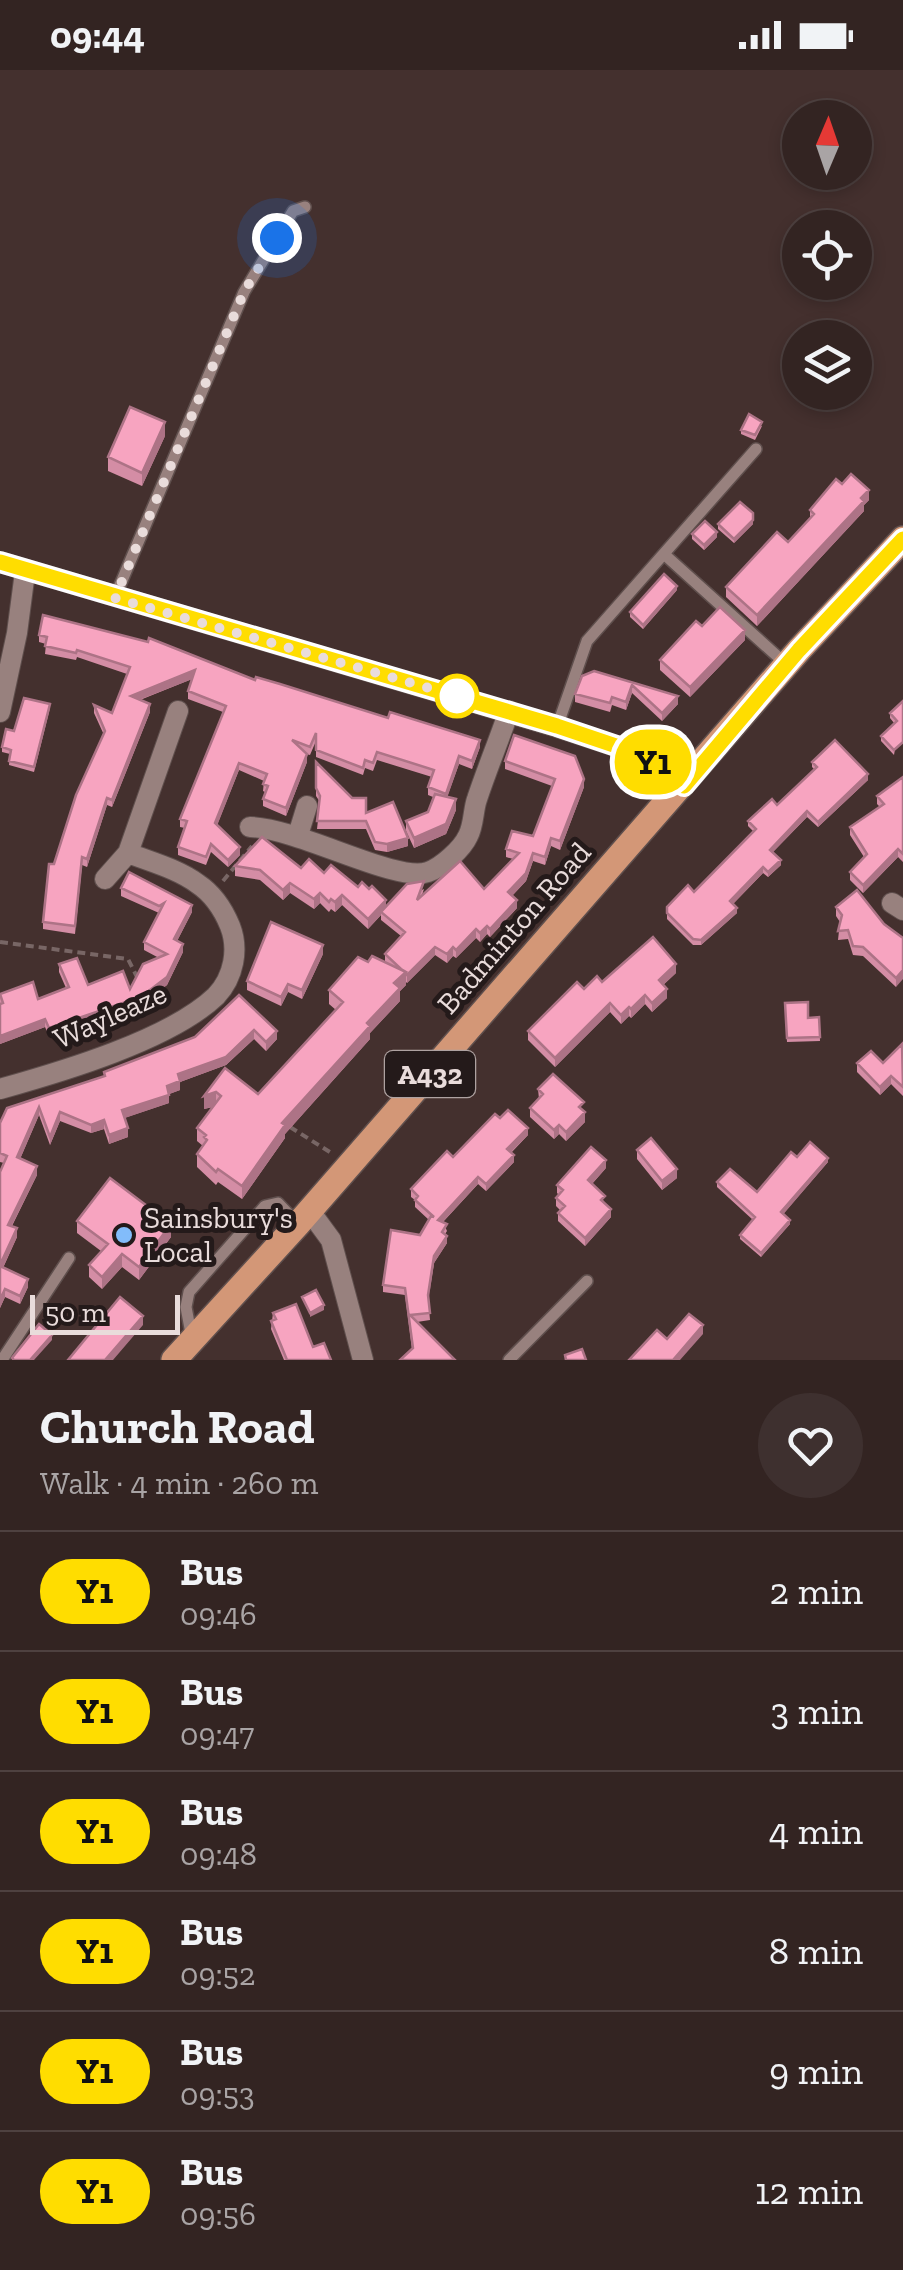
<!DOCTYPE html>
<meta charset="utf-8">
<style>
body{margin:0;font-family:"Zilla Slab",serif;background:#3e302f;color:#f1f3f6;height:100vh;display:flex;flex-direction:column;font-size:38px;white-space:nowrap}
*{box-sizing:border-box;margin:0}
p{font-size:32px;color:#a9a4a5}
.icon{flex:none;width:55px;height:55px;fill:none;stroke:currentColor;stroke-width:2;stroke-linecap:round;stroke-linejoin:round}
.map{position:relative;height:1290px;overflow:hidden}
.panel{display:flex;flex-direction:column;background:#332422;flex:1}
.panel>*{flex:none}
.badge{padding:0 20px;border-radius:32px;font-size:35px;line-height:65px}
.needle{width:65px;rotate:2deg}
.tools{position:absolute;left:782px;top:30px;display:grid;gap:20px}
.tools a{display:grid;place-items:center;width:90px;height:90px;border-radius:50%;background:#332422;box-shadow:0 5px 15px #0003,0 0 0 2px #4e4140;font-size:50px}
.scale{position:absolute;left:30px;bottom:25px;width:150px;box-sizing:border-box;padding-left:10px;border:5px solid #e9dcdb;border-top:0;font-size:28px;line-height:35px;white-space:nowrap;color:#e9dcdb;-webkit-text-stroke:8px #241a1a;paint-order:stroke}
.you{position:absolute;width:50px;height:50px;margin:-25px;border:8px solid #fff;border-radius:50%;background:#1a73e8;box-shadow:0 0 0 15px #1a73e833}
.map>.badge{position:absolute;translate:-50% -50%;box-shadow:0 0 0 5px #fff}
.round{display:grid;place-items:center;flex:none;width:105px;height:105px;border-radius:52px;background:#3e302f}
.head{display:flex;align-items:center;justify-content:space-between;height:170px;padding:0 40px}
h1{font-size:48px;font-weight:800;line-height:75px}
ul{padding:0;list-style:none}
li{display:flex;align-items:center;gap:30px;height:120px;padding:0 40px;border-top:2px solid #4e4140}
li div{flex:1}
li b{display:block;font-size:38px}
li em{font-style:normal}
li .badge{min-width:110px;font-weight:700;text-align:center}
.status{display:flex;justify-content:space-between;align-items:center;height:70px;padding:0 50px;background:#332422;direction:ltr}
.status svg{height:28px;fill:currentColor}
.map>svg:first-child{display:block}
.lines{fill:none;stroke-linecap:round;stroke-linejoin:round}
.service-casing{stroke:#5f4f4d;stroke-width:14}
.minor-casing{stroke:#5f4f4d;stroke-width:22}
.tertiary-casing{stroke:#5f4f4d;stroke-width:22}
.primary-casing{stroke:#5f4f4d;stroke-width:28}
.path{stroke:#786665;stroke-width:4;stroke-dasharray:8 5;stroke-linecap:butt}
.service{stroke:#98817e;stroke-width:11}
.minor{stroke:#98817e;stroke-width:20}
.tertiary{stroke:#98817e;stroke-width:20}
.primary{stroke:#d39777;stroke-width:25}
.wall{fill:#d48da5}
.shaded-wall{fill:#ad7386}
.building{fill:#f7a4c0;stroke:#ad7386;stroke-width:2.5}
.line-casing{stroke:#fff;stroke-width:22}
.line{stroke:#fd0;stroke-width:15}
.walk{stroke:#e9dcdb;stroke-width:10;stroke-dasharray:0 18}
.stop-dot{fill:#fff;stroke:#fd0;stroke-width:5}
.poi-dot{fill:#82bcfa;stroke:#241a1a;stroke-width:4}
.labels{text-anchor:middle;stroke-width:10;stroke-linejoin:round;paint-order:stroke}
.shield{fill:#241a1a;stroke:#aea2a1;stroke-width:2.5}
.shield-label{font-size:28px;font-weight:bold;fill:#e9dcdb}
.street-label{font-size:30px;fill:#e9dcdb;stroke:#241a1a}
.poi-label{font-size:30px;fill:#e9dcdb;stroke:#241a1a;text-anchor:start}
</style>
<div class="status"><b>09:44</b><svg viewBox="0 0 49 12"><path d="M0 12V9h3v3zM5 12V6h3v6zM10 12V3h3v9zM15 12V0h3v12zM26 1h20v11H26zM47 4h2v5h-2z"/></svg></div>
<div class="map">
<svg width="903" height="1290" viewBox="0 0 903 1290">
<rect width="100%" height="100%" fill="#44302e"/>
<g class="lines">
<defs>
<path id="service" d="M665,485L787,595
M115,527L244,222L293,141L305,137
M557,657L587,571L756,379
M192,1269L186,1237L189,1222L265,1136L278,1133L298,1154
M2,1290L69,1188
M509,1290L587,1211"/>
<path id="minor" d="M0,642L17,563L25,502
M250,757C299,758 395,813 428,802C442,797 462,779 468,766C474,755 473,740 477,729C487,699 499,670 509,641
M298,765L307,736
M105,809L128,783L178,641
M892,833L903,840
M0,1019C61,1002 170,970 216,926C234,907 239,879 230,856C223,839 213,824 198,814C178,799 151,792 128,783
M309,1140L331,1170L363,1290"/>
<path id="tertiary" d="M0,492L557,657L643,685L684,716"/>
<path id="primary" d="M174,1290L298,1154L799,580L903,469"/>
</defs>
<use href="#service" class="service-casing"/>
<use href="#minor" class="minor-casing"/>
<use href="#tertiary" class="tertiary-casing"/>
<use href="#primary" class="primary-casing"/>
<path class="path" d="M223,811L252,776
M0,872L128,889L137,907
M149,923L163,938
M290,1057L333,1084"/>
<use href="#service" class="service"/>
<use href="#minor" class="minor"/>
<use href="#tertiary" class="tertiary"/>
<use href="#primary" class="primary"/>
</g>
<path class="wall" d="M762,356L755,370L741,364V360Z
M165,366L142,416L108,401V387Z
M842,414L869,430L864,435V441L757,556L726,527V517L788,472L810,448V440Z
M718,454H753L734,473L718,459Z
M692,464L717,467L704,480L692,469Z
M677,520L643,559L630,547V542Z
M702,556L745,570L690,627L660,600V590Z
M39,565L255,610L480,677L472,699L459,694L447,727L456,740L446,764L414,778L406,761V751L428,742L433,727L428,725V717L432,707L377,690L373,701L365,698L363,705L316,687V671L310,685L306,684L307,692L286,746L263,736V729L265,722L263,721L264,711L239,700L217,755L240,785L228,797L211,782L206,795L178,785V777L185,758L180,757V749L223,642L188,629V621L192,609L140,630L150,642L112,737L107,735L87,797L82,795L75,864L43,859V852L54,794L104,665L94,643V635L112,643L127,604L77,587L76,590L45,584L46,574L39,572Z
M594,601L678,634L662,651L632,623L626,640L612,635L610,642L575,632V624Z
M903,631L894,685L881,671V666L894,653L890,648V643Z
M50,638L34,702L9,695L10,684L2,682V677L14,661Z
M505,691L584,717L560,780L551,776L545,795L533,791L526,811L512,826L517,838L490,867L487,864L480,872L476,868L456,888L453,886L447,893L435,885L407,913L406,912V915L400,921V931L370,963V969L285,1064V1068L242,1129L218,1112L216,1115L197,1097V1084L203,1076L197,1071V1058L213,1037L204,1039L225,998L258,1024L336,940L329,934V920L368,892H385V884L401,866L381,850V845L368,859L342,835L335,842L331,839L329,842L320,833L314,839L290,823L283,830L260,810L235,806V796L301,798L324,803L358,817L386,836L424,819L422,825L484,819L513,789L506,787V779L533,766L552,716L505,699Z
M316,692L366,743L408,776L387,782L375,780L366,759H317L320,732L316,726Z
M812,692L868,710L818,757L807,747L773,782L781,795L768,807L763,803L733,834L737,843L701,875H693L667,849V837L694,822L754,762L748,756V751L777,735L815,700L812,697Z
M903,707V792L898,787L863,823L850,810V802L864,787L850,765V757L880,737L877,734V726Z
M121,818L192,842L177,871L183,882L167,915L117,953L118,942L49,966L45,957L0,974V924L38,929L66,918L59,902V894L88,915L130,919L159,888L144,880V872L159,843L121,826Z
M836,837L884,854L903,868L896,917L863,886L853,885L848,869L838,870L840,852L836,846Z
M323,884L302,929L288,922L281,936L247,920V911Z
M676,903L663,915L667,928L652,942L645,934L631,948L629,946L621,954L610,942L555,997L528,970V961L584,919L602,912Z
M239,925L277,969L266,981L254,969L226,995L180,1012V1020L169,1024V1033L124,1048L128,1067L109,1074L104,1059L91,1063L60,1051L50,1075L39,1045L20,1089L37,1105L12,1156L17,1167L3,1198L28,1217L20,1234L5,1227L0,1238V1102L4,1093L0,1092V1053L104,1007V1002L195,967Z
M785,933L808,948L819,947L820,971L787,972Z
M903,976V1026L891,1014L880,1025L857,1002V993H883Z
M538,1019L584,1041L585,1052L566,1071L559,1064L554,1069L530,1047V1038L539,1029Z
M500,1048L528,1065L511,1083L514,1092L486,1121L478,1114L443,1152L447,1161L445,1164L447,1173L434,1193L428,1229L430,1250L417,1252L412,1279L405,1225L383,1222V1215L420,1165L429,1150L415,1137V1130L411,1127V1119Z
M637,1080L677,1108L662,1120L637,1089Z
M797,1087L828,1092L783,1144L790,1154L761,1187L740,1169V1165L753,1150L717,1117V1112L757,1122Z
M606,1098L592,1114L605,1133L611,1147L585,1176L558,1151V1143L560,1140L556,1136V1128L559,1125L557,1123V1115Z
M77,1151L171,1167L139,1210L122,1197L102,1219L89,1207V1195L101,1181L77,1163Z
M273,1243L313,1277L331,1290H284L271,1259Z"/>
<path class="shaded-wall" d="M165,352V366L142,416V403Z
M869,420V430L864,435V441L757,556V545Z
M753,450V454L734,473V469Z
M717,462V467L704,480V475Z
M677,516V520L643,559V555Z
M745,560V570L690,627V617Z
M195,600V608L131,633V626Z
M632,615V623L626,640V632Z
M678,626V634L662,651V643Z
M150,634V642L112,737V730Z
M480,670V677L472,699V691Z
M307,684V692L286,746V738Z
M459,686V694L446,731V724Z
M239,693V700L215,761V753Z
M868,704V710L818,757V752Z
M584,709V717L560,780V771Z
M107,728V735L87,797V789Z
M456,729V740L446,764L414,778V768Z
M807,741V747L770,785V780Z
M408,768V776L387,782V774Z
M551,768V776L545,795V787Z
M240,777V785L228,797V790Z
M898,779V787L863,823V815Z
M533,783V791L526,811L508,830V822Z
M781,790V795L768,807V802Z
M763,797V803L730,837V831Z
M290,813V823L283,830V820Z
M320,823V833L314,839V829Z
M342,825V835L335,842V832Z
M386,830V840L381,842V845L368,859V849Z
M517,830V838L490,867V859Z
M192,835V842L174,877V869Z
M737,838V843L701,875V870Z
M487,856V864L480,872V863Z
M476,859V868L456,888V880Z
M183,874V882L167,915L117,953V945L122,941L49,966V958L123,933Z
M323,875V884L302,929V920Z
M435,877V885L407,913V905Z
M453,877V886L447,893V884Z
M676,894V903L659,919V910Z
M903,900V909L896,917V908Z
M406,902V915L400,921V931L370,963V969L285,1064V1068L242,1129V1116L282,1053L367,953L394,913Z
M288,914V922L281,936V927Z
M667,919V928L652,942V933Z
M645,925V934L631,948V939Z
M610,933V942L555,997V988Z
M629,937V946L621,954V945Z
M45,949V957L0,974V966Z
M254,960V969L226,995L180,1012V1020L167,1025V1016L178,1004Z
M277,961V969L266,981V972Z
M891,1006V1014L880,1025V1017Z
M216,1022V1036L204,1039V1026Z
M169,1025V1033L122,1049V1040Z
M39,1037V1045L17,1096V1087Z
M60,1042V1051L50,1075V1067Z
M585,1042V1052L566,1071V1062Z
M104,1050V1059L91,1063V1055Z
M559,1055V1064L554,1069V1060Z
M128,1058V1067L109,1074V1065Z
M528,1058V1065L507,1086V1079Z
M514,1085V1092L486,1121V1114Z
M828,1088V1092L781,1147V1142Z
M606,1090V1098L588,1118V1110Z
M37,1096V1105L8,1163V1155Z
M677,1099V1108L662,1120V1111Z
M478,1107V1114L438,1157V1150Z
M611,1139V1147L585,1176V1168Z
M790,1150V1154L761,1187V1183Z
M171,1154V1167L139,1210V1197Z
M17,1158V1167L0,1204V1195Z
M447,1166V1173L434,1193L428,1233L434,1186Z
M122,1184V1197L102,1219V1207Z
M28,1209V1217L20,1234V1226Z
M5,1219V1227L0,1238V1230Z
M324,1235V1240L310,1247V1243Z
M143,1246V1255L113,1290H105Z
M703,1255V1264L680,1290H673Z
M52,1265V1270L34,1290H30Z"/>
<path class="building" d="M130,337L165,352L142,403L108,387Z
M749,344L762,352L755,365L741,360Z
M851,404L869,420L861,428L864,431L757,545L726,517L777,462L788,472L814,444L810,440L836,409L842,414Z
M740,432L753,443V450L734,469L718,454Z
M705,451L717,462L704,475L692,464Z
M664,504L677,516L643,555L630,542Z
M720,537L745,560L690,617L660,590L696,551L702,556Z
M43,545L148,572L149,568L255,610L256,607L280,614L388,648L390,642L480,670L472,691L459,686L446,724L428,717L434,700L377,682L373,693L365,690L363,698L316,680V663L310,677L292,670L307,684L286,738L263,729L268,716L263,714L267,704L239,693L215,753L240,777L228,790L211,774L206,787L178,777L187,751L180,749L226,636L188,621L195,600L131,626L150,634L112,730L107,728L87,789L82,787L75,856L43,852L49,794H54L76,725L105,661L94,635L112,643L130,597L77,580L76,583L45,576L47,567L39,565Z
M594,601L678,626L662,643L632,615L626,632L612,627L610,633L575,624L582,606Z
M24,628L50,634L34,697L9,691L11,680L2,677L6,659L14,661Z
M903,631V672L894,680L881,666L897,651L890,643Z
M514,665L575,686L584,709L560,771L551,768L545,787L533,783L526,803L508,822L517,830L490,859L487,856L480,863L476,859L456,880L453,877L447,884L435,877L407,905L405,903L406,902L401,899L385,884L405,862L381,842L407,814L424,811L417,830L460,791L484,819L519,783L506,779L512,761L533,766L555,709L505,691Z
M835,670L868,704L818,752L807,741L770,780L781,790L768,802L763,797L730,831L737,838L701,870L693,869L667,843V837L688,815L694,822L756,759L748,751L772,729L777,735L817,697L812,692Z
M316,692L352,728H366V743L393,732L408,768L387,774L375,772L366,751H317L320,726L316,718Z
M903,707V784L898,779L863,815L850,802L867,784L850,757L884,734L877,726Z
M435,724L456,729L446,754L414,768L406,751L428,742Z
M262,767L301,798L309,789L324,803L331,795L358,817L362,812L369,819L372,816L386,830L368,849L342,825L335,832L331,829L329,832L320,823L314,829L290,813L283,820L260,800L235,796Z
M129,802L192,835L174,869L183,874L167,907L117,945L123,933L49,958L45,949L0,966V934L3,933L0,924L33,912L38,929L69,917L59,894L77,888L88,915L123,901L130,919L143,894L167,884L144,872L164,833L159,836L121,818Z
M857,820L884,854L903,868V900L896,908L863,877L853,876L848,860L838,861L842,845L836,837Z
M271,852L323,875L302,920L288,914L281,927L247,911Z
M653,867L676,894L659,910L667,919L652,933L645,925L631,939L629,937L621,945L610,933L555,988L528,961L577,912L584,919L597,906L602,912Z
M372,886L406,902L394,913L400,918L367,953L370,956L282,1053L285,1055L242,1116L218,1099L216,1102L197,1084L207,1070L204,1067L206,1065L197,1058L221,1026L216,1022L204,1026L225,998L258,1024L343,932L329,920L358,887L368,892Z
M239,925L277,961L266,972L254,960L226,987L178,1004L180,1011L167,1016L169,1025L122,1040L128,1058L109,1065L104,1050L91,1055L60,1042L50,1067L39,1037L17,1087L37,1096L8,1155L17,1158L0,1195V1102L7,1086L0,1083V1053L7,1038L105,1006L104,1002L195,967Z
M808,932V948L819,947L820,967L787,968L785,933Z
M902,974L903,1017L891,1006L880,1017L857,993L871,981L883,993Z
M553,1004L584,1032L579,1037L585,1042L566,1062L559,1055L554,1060L530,1038L543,1024L538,1019Z
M508,1040L528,1058L507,1079L514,1085L486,1114L478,1107L438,1150L447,1154L442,1162L447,1166L434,1186L428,1225L430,1243L410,1245L455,1290H400L413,1278L405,1218L383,1215L391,1160L420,1165L431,1146L434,1147L415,1130L418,1126L411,1119L447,1081L453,1087L495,1044L500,1048Z
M651,1068L677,1099L662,1111L637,1080Z
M810,1072L828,1088L781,1142L790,1150L761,1183L740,1165L755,1147L717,1112L730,1099L757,1122L791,1082L797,1087Z
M591,1077L606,1090L588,1110L605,1126L601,1130L611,1139L585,1168L558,1143L565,1136L556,1128L563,1120L557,1115Z
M110,1108L171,1154L139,1197L122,1184L102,1207L89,1195L108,1174L77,1151Z
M0,1196L28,1209L20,1226L5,1219L0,1230Z
M316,1220L324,1235L310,1243L302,1227Z
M120,1227L143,1246L105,1290H68Z
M296,1234L313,1277L324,1273L331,1290H287L271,1251L276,1249L273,1243Z
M689,1244L703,1255L673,1290H629L657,1260L667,1269Z
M39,1254L52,1265L30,1290H14L12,1288Z
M582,1279L586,1290H566L565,1285Z"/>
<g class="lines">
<defs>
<path id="line" d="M0,492L557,656L643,685L684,716L799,580L903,469"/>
</defs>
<use href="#line" class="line-casing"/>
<use href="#line" class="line"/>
<path class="walk" d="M277,168L244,222L115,528L471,630L457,626"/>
</g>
<circle class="stop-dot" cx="457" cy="626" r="20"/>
<circle class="poi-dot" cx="124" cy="1165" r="10"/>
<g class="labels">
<rect class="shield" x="385" y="981" width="90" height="46" rx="8"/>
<g class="shield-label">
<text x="430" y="1014">A432</text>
</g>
<g class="street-label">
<text transform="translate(514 858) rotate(-49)" y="10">Badminton Road</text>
<text transform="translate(110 946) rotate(-24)" y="10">Wayleaze</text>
</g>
<g class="poi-label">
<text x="144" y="1158">Sainsbury's<tspan x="144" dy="34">Local</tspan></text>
</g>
</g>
</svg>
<div class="tools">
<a><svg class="needle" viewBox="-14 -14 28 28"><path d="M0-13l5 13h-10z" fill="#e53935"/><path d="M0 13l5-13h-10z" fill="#a9a4a5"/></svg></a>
<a><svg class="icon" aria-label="locate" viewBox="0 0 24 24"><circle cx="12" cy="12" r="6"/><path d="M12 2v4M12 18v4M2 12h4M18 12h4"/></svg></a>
<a><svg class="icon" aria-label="layers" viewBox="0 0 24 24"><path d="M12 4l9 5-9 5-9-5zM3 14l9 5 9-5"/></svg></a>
</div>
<div class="scale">50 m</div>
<div class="you" style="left:277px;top:168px"></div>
<b class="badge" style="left:653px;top:692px;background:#fd0;color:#111">Y1</b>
</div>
<section class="panel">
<div class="head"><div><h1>Church Road</h1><p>Walk · 4 min · 260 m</p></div><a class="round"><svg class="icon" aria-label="heart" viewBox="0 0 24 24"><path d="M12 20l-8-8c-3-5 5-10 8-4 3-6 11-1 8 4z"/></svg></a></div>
<ul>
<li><span class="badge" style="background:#fd0;color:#111">Y1</span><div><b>Bus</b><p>09:46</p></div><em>2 min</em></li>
<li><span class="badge" style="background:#fd0;color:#111">Y1</span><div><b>Bus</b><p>09:47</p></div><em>3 min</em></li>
<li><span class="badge" style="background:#fd0;color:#111">Y1</span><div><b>Bus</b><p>09:48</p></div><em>4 min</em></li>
<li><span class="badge" style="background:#fd0;color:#111">Y1</span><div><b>Bus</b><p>09:52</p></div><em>8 min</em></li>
<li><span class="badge" style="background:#fd0;color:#111">Y1</span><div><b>Bus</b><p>09:53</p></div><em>9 min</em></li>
<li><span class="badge" style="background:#fd0;color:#111">Y1</span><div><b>Bus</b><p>09:56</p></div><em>12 min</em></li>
</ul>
</section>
